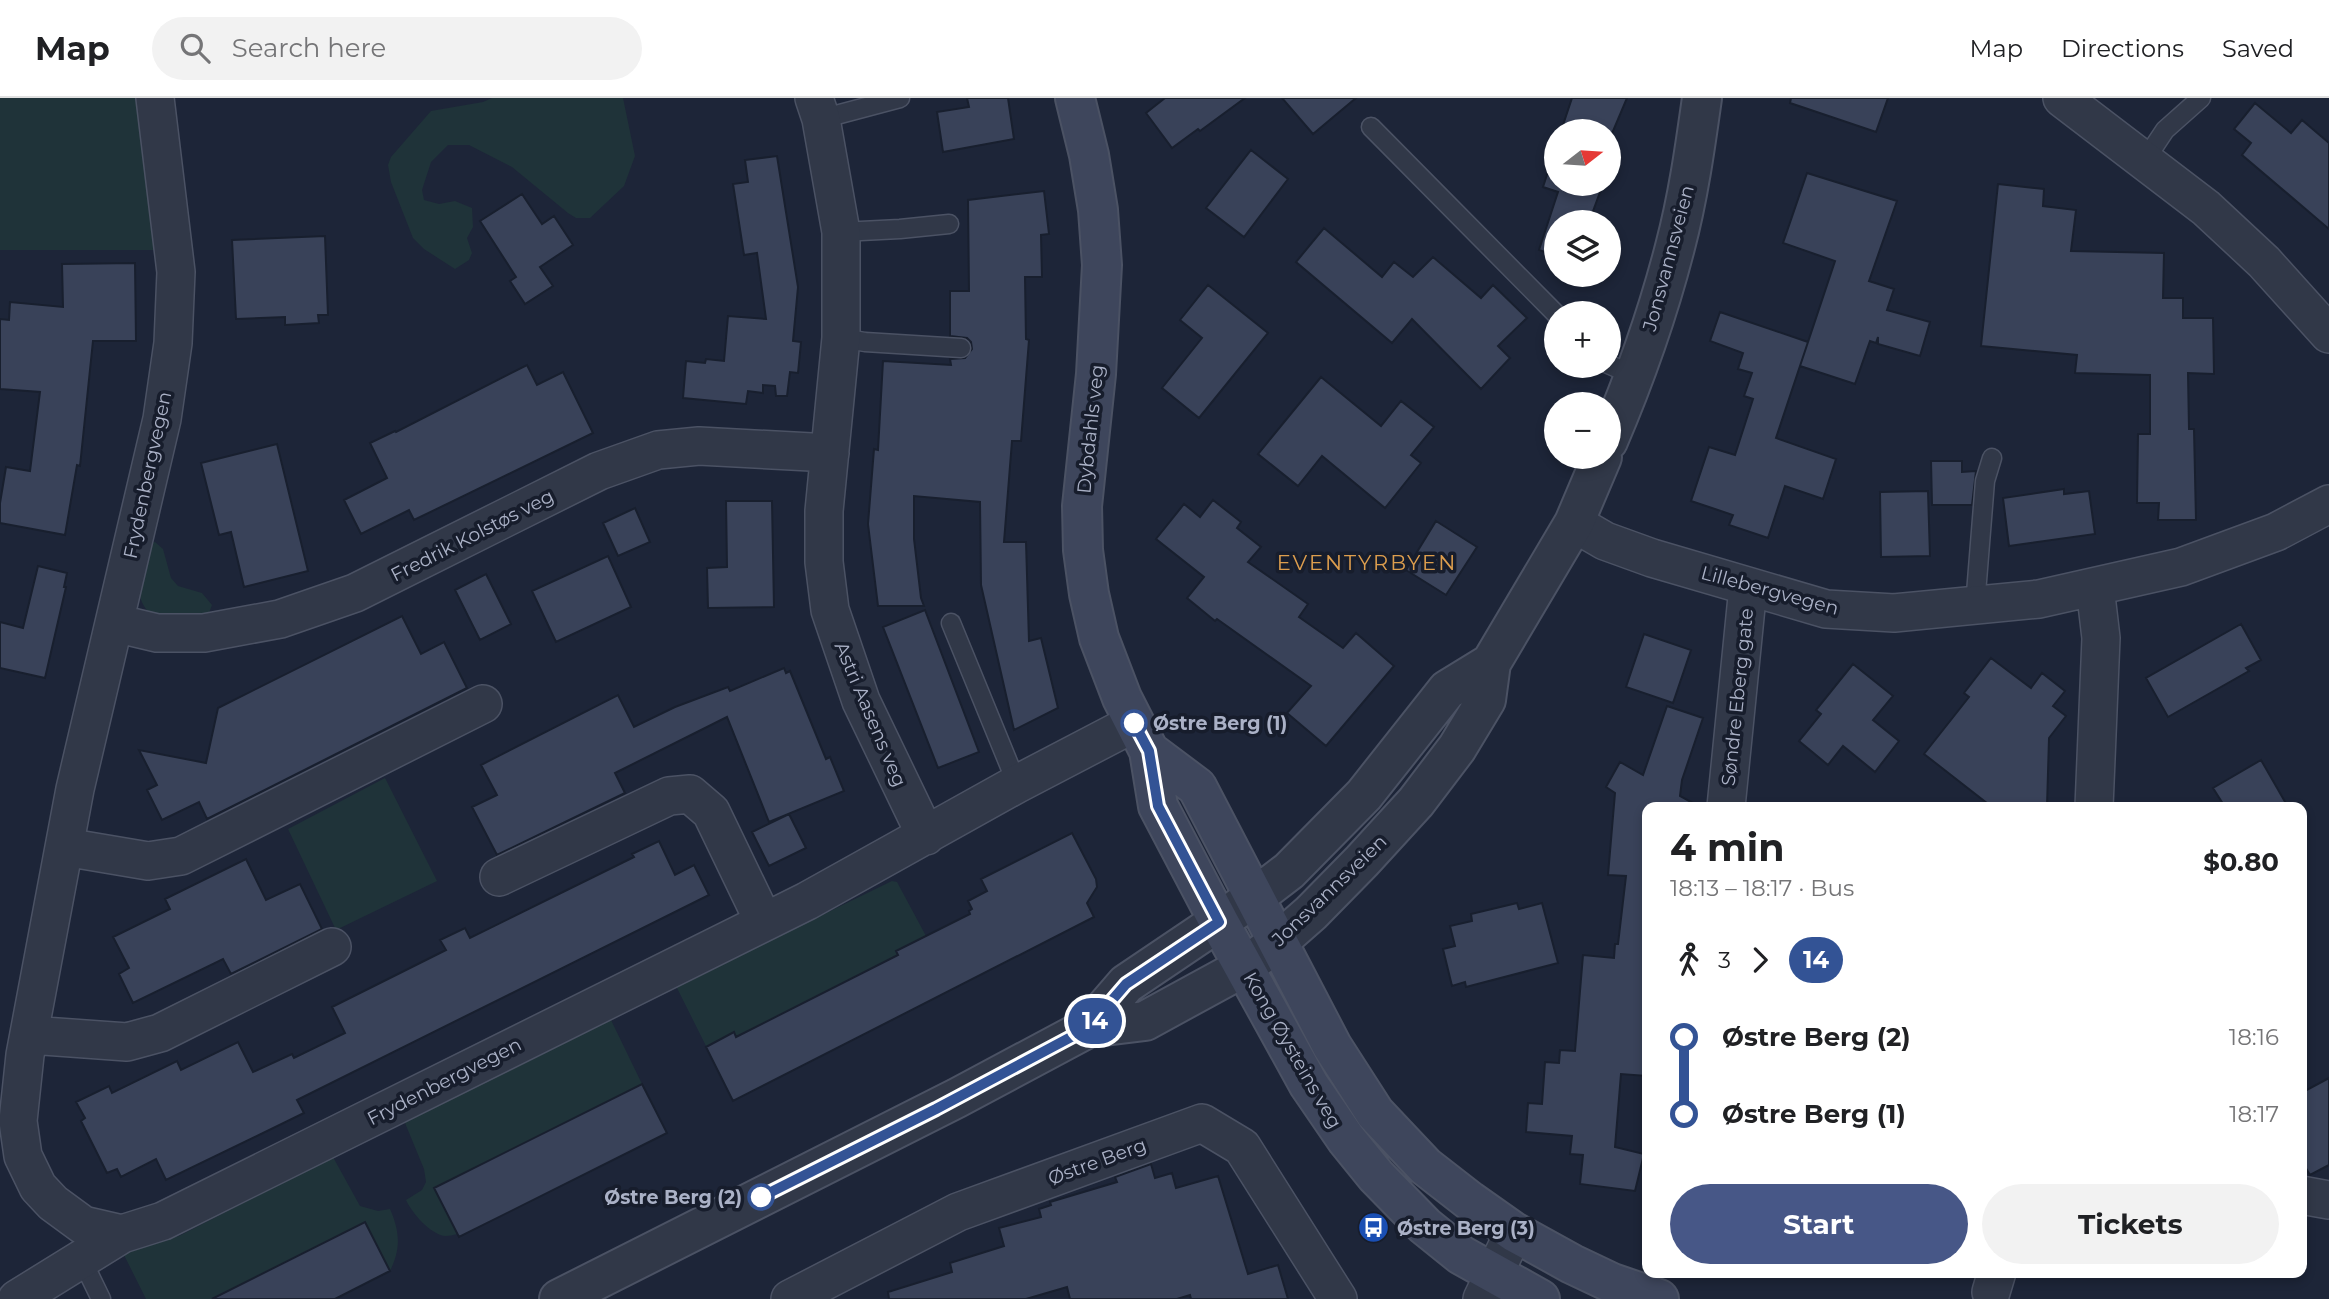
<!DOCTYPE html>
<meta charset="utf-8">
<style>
body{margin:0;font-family:Montserrat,sans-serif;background:#f2f2f2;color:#202124;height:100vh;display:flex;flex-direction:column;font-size:26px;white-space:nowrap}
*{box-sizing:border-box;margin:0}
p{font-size:23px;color:#757577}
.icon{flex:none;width:38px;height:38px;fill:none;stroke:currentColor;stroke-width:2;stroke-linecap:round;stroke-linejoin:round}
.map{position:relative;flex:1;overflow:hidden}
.drawer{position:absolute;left:1642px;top:704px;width:665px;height:476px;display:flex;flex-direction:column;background:#fff;border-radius:14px;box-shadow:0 4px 10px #0003}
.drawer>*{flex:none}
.badge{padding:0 14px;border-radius:23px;font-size:24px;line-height:46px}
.needle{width:46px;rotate:73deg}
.tools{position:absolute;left:1544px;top:21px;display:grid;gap:14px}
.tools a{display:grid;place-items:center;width:77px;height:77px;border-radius:50%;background:#fff;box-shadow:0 4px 10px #0003;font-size:35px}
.map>.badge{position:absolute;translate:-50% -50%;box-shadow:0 0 0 4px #fff}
.legs{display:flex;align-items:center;gap:10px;height:77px;padding:0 28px;font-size:23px}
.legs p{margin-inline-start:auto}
.head{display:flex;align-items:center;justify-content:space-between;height:119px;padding:0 28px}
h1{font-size:38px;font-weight:700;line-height:52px}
.action{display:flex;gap:14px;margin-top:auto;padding:14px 28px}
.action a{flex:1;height:80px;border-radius:42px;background:#475787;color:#fff;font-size:28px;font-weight:700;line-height:80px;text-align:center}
.action a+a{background:#f2f2f2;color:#202124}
ul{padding:0 28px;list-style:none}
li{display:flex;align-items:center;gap:24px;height:77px;font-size:26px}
li i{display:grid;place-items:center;width:10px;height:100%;margin:0 9px;background:currentColor}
li i::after{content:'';width:18px;height:18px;margin:-9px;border:5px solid;border-radius:50%;background:#fff}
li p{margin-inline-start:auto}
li:first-child i{background:linear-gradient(#0000 50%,currentColor 0)}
li:last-child i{background:linear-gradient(currentColor 50%,#0000 0)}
header{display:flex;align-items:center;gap:42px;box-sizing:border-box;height:98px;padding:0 35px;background:#fff;border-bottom:2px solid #e0e0e0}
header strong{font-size:33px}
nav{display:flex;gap:38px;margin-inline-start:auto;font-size:24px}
.search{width:490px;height:63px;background:#f2f2f2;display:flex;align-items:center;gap:18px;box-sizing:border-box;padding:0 24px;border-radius:38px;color:#757577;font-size:26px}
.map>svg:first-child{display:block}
.green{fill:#1f3339}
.building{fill:#394259;stroke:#181f2e;stroke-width:2}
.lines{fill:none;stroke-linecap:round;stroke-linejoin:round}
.service-casing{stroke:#4b5264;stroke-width:21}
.minor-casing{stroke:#4b5264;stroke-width:40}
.tertiary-casing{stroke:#4b5264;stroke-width:42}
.secondary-casing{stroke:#4b5264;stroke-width:42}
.service{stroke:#313848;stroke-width:18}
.minor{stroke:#313848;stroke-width:37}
.tertiary{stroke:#313848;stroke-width:38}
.secondary{stroke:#3e465c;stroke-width:38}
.line-1-casing{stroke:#fff;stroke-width:16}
.line-1{stroke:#335395;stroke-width:10}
.stop-1-dot{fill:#fff;stroke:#335395;stroke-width:3.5}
.labels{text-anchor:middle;stroke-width:7;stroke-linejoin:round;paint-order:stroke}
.street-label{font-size:19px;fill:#aab1c6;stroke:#171d2c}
.stop-label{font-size:19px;font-weight:bold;fill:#aab1c6;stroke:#171d2c;text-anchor:start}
.poi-label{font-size:19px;font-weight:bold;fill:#aab1c6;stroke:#171d2c;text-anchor:start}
.neighbourhood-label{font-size:21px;letter-spacing:2px;fill:#dd9e4e;stroke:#171d2c}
</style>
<header>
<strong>Map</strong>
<div class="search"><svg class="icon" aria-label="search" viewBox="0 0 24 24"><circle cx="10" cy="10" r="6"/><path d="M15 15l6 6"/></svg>Search here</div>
<nav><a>Map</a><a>Directions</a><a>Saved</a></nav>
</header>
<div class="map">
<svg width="2329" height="1201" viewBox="0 0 2329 1201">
<rect width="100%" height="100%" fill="#1d2538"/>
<path class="green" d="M0,0H138L157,152H0Z
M492,0H623L635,58L624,88L590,120H576L568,115L512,69L469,47H448L431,64L422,92L424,102L439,106L455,103L472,110L473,129L467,140L472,155L469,162L455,171L424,151L413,140L391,84L388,67L391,59L431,13L483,4Z
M155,444L163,451L171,480L178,488L202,495L212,507L207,520L150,516C130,493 140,473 147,447Z
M385,680L437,783L336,832L288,731Z
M892,783L897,784L926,838L896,853L898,857L736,939L734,935L706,948L676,888Z
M610,920L642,986L434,1090L457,1136C453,1137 449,1138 445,1138C430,1136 412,1115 406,1102L422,1092L426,1084L424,1071L405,1025L406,1023Z
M333,1059L360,1108L378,1113L390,1111C400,1134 401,1151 390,1173L365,1124L212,1201H146L124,1157L134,1150L150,1144L179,1138Z"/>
<path class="building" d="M967,0H1008L1014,41L943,54L937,14L969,9Z
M1165,0H1245L1200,33L1198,31L1172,50L1146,15Z
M1282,0H1356L1313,36Z
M1572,0H1627L1608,45V33H1561Z
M1791,0H1888L1876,34L1790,5Z
M2255,5L2291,35L2302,22L2329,45V131L2242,57L2251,45L2234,31Z
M1556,49V86H1603L1589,124H1556V158L1539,152L1558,94L1543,89Z
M1251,52L1288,81L1244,139L1206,110Z
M777,58L798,189L793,243L801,244L798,275L790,274L787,298H776L775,288L763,287V295L748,293L746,306L683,300L686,263L705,265L706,261L724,263L728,218L766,221L757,155L744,157L733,86L748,84L745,62Z
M1807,75L1897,103L1869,183L1894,191L1887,212L1930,224L1920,258L1878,246V239L1876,245L1870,243L1855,286L1800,268L1835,163L1783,145Z
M1998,86L2044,91L2043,108L2076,112L2071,153L2164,155L2163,200H2183V220H2213L2214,276L2188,275L2189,331H2194L2196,422H2158L2159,405H2137L2138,336H2150V277L2075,275L2077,257L1981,248Z
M1044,93L1049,136L1041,137L1042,179H1025L1026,241L1029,242L1021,343H1012L1004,444H1026L1029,543L1041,540L1058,610L1014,632L981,487L980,404L914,398V441L921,500L924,508H878L868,426L874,351L878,352L883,263L951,267L950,261L965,260L972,251L971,244L967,240L950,238V193H969L968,102Z
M522,96L542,126L554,118L573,147L540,169L553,188L525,206L510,183L516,179L480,123Z
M1324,130L1382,179L1394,164L1413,179L1433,159L1481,200L1493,187L1527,220L1498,248L1510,260L1481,291L1412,221L1392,245L1296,164Z
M325,138L328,217H318L319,225L285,227V219L236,221L232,142Z
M135,165L136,243H93L80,368L77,367L65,437L0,425V405L6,369L30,373L40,294L0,291V221L9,222L10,204L63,209L62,166Z
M1208,187L1268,235L1199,320L1162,290L1202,240L1180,222Z
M1720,214L1808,244L1776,340L1836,361L1823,401L1785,388L1768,440L1729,427L1733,417L1691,403L1709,349L1735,357L1753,301L1744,298L1752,275L1738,271L1743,255L1710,243Z
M527,267L537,287L563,274L593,335L414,422L409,412L361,436L344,402L387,380L370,345L395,333L396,334Z
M1321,279L1381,328L1401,303L1434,329L1411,357L1421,365L1385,410L1322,358L1298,388L1258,356Z
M277,346L308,473L244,489L231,434L219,437L201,365Z
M1931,363H1962V374L1976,373L1972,407H1932Z
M2064,391V396L2089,393L2095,436L2009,448L2003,400Z
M1928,393L1930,458L1881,459L1880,394Z
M1213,402L1241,424L1237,430L1261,449L1248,464L1308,506L1299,519L1343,550L1356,535L1394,568L1326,648L1287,615L1311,588L1217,521L1215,523L1187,500L1204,479L1156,441L1184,406L1200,419Z
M726,403H772L774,509L708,510L707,470L727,469Z
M635,410L650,444L618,458L603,425Z
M1436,423L1477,449L1446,497L1406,472Z
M608,458L631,509L556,544L532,493Z
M38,468L67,475L64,489H66L45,580L0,570V524L23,530Z
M486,476L511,526L480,542L455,492Z
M925,512L979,654L938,670L883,529Z
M402,518L421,556L444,544L467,590L207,721L199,704L162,722L147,692L157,687L139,652L206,665L218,610Z
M2241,526L2261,562L2246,570L2249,573L2168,619L2146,580Z
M1644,536L1691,552L1673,605L1626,589Z
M1991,560L2031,590L2042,575L2065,593L2053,608L2066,618L2049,640L2047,709H1992L1924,656L1969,599L1964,595Z
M1853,566L1893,598L1873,622L1899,643L1875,674L1843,648L1828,667L1799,643L1821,616L1816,612Z
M784,570L786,575L790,573L826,661L830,659L844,693L769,724L727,619L615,675L625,695L497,757L472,709L497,697L481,667L618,597L634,629L675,609L728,589L730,593Z
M1667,608L1703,620L1682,682L1680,698L1700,709H1647V978L1621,976L1615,1049L1644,1056L1635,1093L1580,1086L1583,1057L1570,1056L1572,1038L1526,1034L1528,1005L1542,1006L1545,964L1559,965L1560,952L1575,953L1583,857L1614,860L1615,846H1618L1626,778L1608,777L1615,695L1606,689L1620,664L1643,677Z
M2261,662L2288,709H2225L2213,690Z
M789,716L806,750L769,768L752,734Z
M1072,735L1096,781L1097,789L1087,805L1094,819L733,1003L706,949L734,934L736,939L898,857L896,853L970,816L969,813L972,811L968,803L987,793L981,781Z
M659,743L675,777L694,767L709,797L297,1002L304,1015L166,1082L156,1061L121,1079L117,1071L107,1075L81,1023L85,1020L76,1004L109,988L112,995L177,963L181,972L238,944L253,974L292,956L294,960L345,935L332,909L446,852L440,842L465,830L470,840L634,759L632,756Z
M246,761L266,802L300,786L322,831L231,876L223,861L133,905L119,876L129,870L113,839L170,811L165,801Z
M1517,805L1519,811L1542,805L1558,865L1466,889L1465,884L1452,888L1443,851L1455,848L1450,828L1472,823L1471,816Z
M2329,980V1067L2310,1077L2301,1062V995Z
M642,986L667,1035L459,1139L434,1090Z
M1151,1066L1155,1080L1172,1075L1176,1090L1218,1078L1248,1176L1278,1167L1288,1201H1191L1190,1197L1177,1201H1070L1067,1189L1026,1201H889L888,1194L952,1174L950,1165L1004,1148L999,1130L1041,1119L1039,1111L1051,1107L1050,1104L1117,1084L1115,1079Z
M365,1124L390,1173L335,1201H212Z"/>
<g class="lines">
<defs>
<path id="service" d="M821,21L900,0
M1371,29L1556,216
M2145,62L2165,32L2201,0
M841,134L900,131L949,126
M841,240L865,244L961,250
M1608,266L1635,278
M1975,508L1985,383L1992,360
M951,525L1017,686
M82,1162L101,1201"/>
<path id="minor" d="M155,0L176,174L173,245L162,321L75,691L25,957L18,1023L23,1058L38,1089L53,1105L83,1127L122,1136L163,1123L807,803L1017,686L1134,625
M814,0L821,21L841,134V240L824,413V464L830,512L861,603L926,738
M2062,0L2206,110L2264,164L2329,236
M1574,425L1605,443L1652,460L1826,511L1894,515L2039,501L2181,469L2276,434L2329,406
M115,525L157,535H204L280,521L355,495L599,373L658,352L699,348L830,355
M1726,709L1748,489
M2094,709L2101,540L2095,489
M65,749L148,763L181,758L483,606
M499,779L669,698L690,696L711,714L764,824
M30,937L127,944L160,935L332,849
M2301,1097L2329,1102
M1991,1194L1997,1174
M17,1201L122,1136
M790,1201L958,1114L1202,1025L1242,1049L1338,1201
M1482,1201L1514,1134"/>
<path id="tertiary" d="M1608,343C1635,280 1658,215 1675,149C1688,100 1695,50 1702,0
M1088,930L1126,886L1255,799L1289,773L1364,697L1447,592L1491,565
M559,1201L957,1000L1088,930L1145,923L1244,869L1278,844L1311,815L1362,763L1416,704L1457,650L1486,602L1491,565L1574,425L1602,359"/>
<path id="secondary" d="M1075,0L1089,57L1098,112L1102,167L1096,276L1082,408L1083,452L1089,496L1099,540L1122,600L1149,653L1158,708L1219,824L1309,987L1346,1041L1376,1078L1425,1128L1461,1157L1540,1201
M1149,653L1197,689L1332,948L1375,1015L1425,1068L1470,1103L1514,1134L1572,1166L1612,1185L1659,1201"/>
</defs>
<use href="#service" class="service-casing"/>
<use href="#minor" class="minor-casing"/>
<use href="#tertiary" class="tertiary-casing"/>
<use href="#secondary" class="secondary-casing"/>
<use href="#service" class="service"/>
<use href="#minor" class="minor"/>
<use href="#tertiary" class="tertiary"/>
<use href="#secondary" class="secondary"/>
</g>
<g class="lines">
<defs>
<path id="line-1" d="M761,1099L936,1011L1088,930L1126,886L1219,824L1158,708L1149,653L1134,625"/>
</defs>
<use href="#line-1" class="line-1-casing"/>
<use href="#line-1" class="line-1"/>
</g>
<defs>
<symbol id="bus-disc" viewBox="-11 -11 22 22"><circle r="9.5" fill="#1a4fb4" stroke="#171d2c"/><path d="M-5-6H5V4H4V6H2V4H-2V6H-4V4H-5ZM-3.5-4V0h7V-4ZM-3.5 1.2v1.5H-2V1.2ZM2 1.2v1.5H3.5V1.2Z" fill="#fff"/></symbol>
</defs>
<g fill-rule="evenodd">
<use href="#bus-disc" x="1356" y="1112" width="35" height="35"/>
</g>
<g class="stop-1-dot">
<circle cx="1134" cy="625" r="12"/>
<circle cx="761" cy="1099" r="12"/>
</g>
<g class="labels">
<g class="street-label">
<text transform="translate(1668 160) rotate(-75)" y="7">Jonsvannsveien</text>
<text transform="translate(1090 331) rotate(-84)" y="7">Dybdahls veg</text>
<text transform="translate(147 377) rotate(-78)" y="7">Frydenbergvegen</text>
<text transform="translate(472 437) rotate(-27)" y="7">Fredrik Kolstøs veg</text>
<text transform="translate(1770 492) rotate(15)" y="7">Lillebergvegen</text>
<text transform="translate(1737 599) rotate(-84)" y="7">Søndre Eberg gate</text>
<text transform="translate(871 616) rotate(67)" y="7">Astri Aasens veg</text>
<text transform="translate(1329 792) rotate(-44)" y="7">Jonsvannsveien</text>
<text transform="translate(1293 952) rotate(60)" y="7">Kong Øysteins veg</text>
<text transform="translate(444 983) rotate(-27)" y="7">Frydenbergvegen</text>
<text transform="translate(1097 1063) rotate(-20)" y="7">Østre Berg</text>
</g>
<g class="stop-label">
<text x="1153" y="632">Østre Berg (1)</text>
<text x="742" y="1106" text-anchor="end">Østre Berg (2)</text>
</g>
<g class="poi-label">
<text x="1397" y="1137">Østre Berg (3)</text>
</g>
<g class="neighbourhood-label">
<text x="1367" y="472">EVENTYRBYEN</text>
</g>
</g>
</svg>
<div class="tools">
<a><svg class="needle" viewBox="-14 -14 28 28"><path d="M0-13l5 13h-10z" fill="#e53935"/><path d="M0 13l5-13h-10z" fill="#757577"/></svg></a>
<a><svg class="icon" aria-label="layers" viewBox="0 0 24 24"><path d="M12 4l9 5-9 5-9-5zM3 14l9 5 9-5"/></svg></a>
<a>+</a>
<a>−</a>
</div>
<b class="badge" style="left:1095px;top:923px;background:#335395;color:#fff">14</b>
<section class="drawer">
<div class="head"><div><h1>4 min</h1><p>18:13 – 18:17 · Bus</p></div><b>$0.80</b></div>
<div class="legs"><svg class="icon" aria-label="walk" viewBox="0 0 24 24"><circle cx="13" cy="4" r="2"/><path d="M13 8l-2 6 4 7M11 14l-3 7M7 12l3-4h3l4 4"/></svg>3<svg class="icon" aria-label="forward" viewBox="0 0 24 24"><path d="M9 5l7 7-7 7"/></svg><b class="badge" style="background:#335395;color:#fff">14</b></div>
<ul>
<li><i style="color:#335395"></i><b>Østre Berg (2)</b><p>18:16</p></li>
<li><i style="color:#335395"></i><b>Østre Berg (1)</b><p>18:17</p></li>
</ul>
<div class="action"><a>Start</a><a>Tickets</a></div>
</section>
</div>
